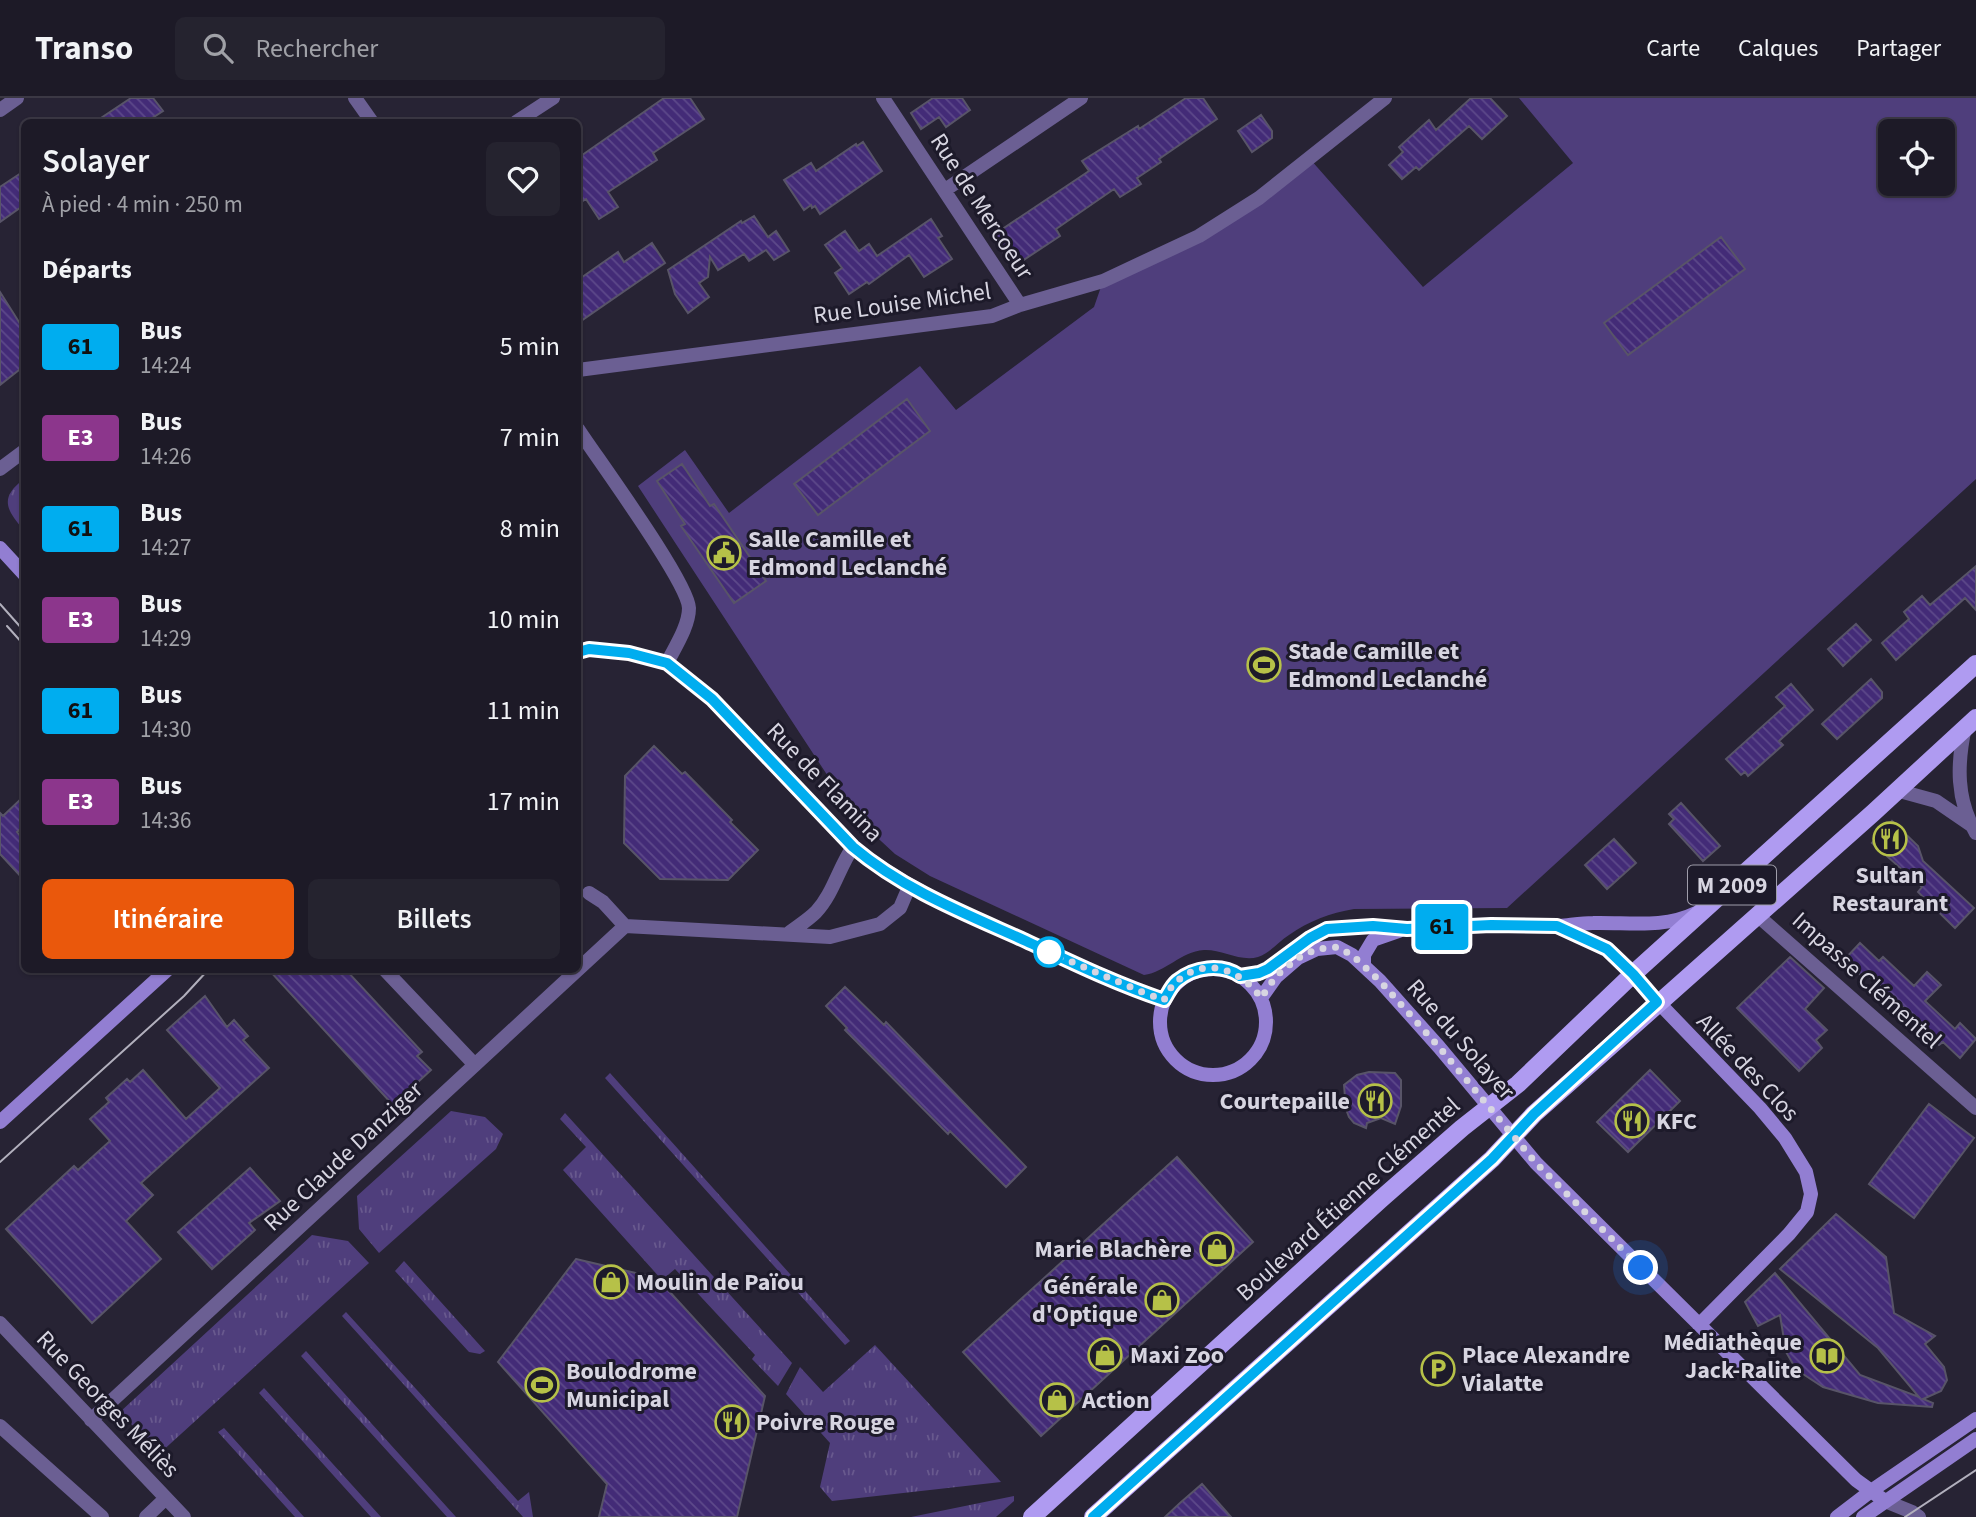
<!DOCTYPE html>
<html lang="fr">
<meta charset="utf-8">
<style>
body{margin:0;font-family:"Source Sans 3",sans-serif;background:#25232f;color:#f1f3f6;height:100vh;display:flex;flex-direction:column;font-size:26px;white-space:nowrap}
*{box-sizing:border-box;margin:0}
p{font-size:23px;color:#a0a1a7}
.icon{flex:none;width:38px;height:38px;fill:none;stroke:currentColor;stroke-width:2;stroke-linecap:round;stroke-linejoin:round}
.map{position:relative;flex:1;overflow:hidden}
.details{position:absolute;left:21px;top:21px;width:560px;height:854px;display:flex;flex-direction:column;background:#1d1a27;border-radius:10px;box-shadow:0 2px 5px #0004,0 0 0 2px #3b3844}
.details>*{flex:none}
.badge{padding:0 14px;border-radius:5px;font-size:24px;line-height:46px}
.tools{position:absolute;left:1878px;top:21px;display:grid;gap:14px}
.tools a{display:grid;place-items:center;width:77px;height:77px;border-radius:10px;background:#1d1a27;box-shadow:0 2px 5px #0004,0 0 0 2px #3b3844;font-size:35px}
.you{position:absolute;width:35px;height:35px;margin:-18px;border:5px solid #fff;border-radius:50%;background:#1a73e8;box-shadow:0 0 0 10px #1a73e833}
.map>.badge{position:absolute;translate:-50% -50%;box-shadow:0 0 0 4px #fff}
h2{padding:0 21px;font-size:26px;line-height:63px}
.round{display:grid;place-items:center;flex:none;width:74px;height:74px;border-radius:10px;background:#25232f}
.summary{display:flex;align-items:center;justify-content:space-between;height:119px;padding:0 21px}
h1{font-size:33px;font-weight:600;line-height:52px}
.cta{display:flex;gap:14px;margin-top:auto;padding:14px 21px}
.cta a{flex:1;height:80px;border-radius:10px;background:#ea580c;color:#fff;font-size:28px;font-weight:600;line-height:80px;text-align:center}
.cta a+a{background:#25232f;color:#f1f3f6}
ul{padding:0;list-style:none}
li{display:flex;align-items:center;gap:21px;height:91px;padding:0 21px}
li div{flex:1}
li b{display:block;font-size:26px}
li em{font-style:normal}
li .badge{min-width:77px;font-weight:700;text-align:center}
header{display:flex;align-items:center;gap:42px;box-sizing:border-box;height:98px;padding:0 35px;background:#1d1a27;border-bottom:2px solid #3b3844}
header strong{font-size:33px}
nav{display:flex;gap:38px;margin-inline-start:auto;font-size:24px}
.search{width:490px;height:63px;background:#25232f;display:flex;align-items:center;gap:18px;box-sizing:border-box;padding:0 24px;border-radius:10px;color:#a0a1a7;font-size:26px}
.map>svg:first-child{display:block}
.grass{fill:url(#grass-tufts)}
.park{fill:#4f3e7c;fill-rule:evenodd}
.building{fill:url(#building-back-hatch);stroke:#585468;stroke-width:2}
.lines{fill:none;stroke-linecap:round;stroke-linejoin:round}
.street{stroke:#6b5f93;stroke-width:14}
.secondary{stroke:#927ed2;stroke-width:14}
.primary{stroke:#af9bf1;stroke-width:18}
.tram{stroke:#b2b0bd;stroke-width:2}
.line-casing{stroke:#fff;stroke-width:16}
.line{stroke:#00adef;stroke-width:10}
.walk{stroke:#d7d5e1;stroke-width:7;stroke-dasharray:0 12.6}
.stop-dot{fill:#fff;stroke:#00adef;stroke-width:3.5}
.labels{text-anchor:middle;stroke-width:6;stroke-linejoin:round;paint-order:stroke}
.shield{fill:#1d1a2a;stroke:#9f9daa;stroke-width:2}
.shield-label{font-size:23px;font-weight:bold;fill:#d7d5e1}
.street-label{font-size:24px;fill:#d7d5e1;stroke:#1d1a2a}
.poi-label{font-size:24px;font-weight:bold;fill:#d7d5e1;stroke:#1d1a2a;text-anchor:start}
</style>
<header>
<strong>Transo</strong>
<div class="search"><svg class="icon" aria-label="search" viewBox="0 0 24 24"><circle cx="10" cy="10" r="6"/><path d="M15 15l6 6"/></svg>Rechercher</div>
<nav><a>Carte</a><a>Calques</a><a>Partager</a></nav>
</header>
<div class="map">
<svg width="1976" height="1419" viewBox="0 0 1976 1419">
<defs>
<pattern id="grass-tufts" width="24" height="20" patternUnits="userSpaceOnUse" patternTransform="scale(1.75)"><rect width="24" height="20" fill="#4f3e7c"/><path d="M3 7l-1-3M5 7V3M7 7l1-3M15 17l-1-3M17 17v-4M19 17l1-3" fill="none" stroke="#68598e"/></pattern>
<pattern id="building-back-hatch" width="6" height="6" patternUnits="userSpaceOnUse" patternTransform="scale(1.75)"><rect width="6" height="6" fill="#432b77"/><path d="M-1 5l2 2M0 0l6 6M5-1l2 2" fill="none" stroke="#5d498a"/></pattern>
</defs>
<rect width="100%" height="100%" fill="#272334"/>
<path class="grass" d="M24,381V432C5,411 0,399 24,381Z
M610,975L850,1243L845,1247L605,980Z
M451,1013L485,1019L503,1036L496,1051L379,1155L359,1131L357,1098Z
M565,1015L792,1265L778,1288L752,1261L755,1257L675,1171L662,1182L563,1072L586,1049L560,1021Z
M312,1137L348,1143L369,1165L159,1356L120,1314Z
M404,1163L485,1253L480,1256L469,1254L395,1173Z
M346,1214L518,1403L529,1394L533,1419H523L342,1218Z
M875,1247L1001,1384L832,1403L820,1389L830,1345L786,1296L800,1269L823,1294Z
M306,1253L456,1419H447L301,1258Z
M264,1290L381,1419H371L259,1295Z
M224,1330L304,1419H295L218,1334Z
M1014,1398V1403L996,1419H911Z"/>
<path class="park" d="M1519,0H1976V381L1507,810L1354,811C1330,815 1309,823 1289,837C1278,844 1270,855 1258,859C1240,864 1221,851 1204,852C1180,854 1166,874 1144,877L930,778L895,756L854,718L638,388L685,352L729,415L920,268L956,312L1094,209L1103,183L1199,138L1310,61L1423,189L1573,65ZM1890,33H1942V86H1890Z"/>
<path class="building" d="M131,0H153L163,13L146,24H95Z
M664,0H690L704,21L653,55L657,62L608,94L618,109L599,121L586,101L578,106V60Z
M933,0H962L970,12L946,29L939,19L921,31L911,15Z
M1186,0H1203L1217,21L1159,61L1161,64L1137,80L1141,86L1120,99L1114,91L1056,131L1060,138L1013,169L992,138L1089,73L1082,63L1138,28L1139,31Z
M1471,0H1490L1507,18L1482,41L1469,28L1419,72L1416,69L1402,81L1389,67L1403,54L1399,49L1429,22L1436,32Z
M1261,17L1272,33V40L1252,54L1238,33Z
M863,44L882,73L820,116L815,108L812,110L811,107L804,112L784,82L811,65L816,73L856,46L857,48Z
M24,73V107L0,124V89Z
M754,118L768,139L776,133L789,153L774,162L766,152L749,163L744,156L718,172L710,159L708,179L699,185L709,199L688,215L675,196L668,172L741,123L742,125Z
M931,121L942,138L938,140L952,161L924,179L909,157L869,186L867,184L849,196L835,175L842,170L825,147L845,133L859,153L869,146L877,158Z
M1721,139L1745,171L1628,257L1604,225Z
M652,145L665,165L578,225V182L618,154L624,164Z
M0,194L24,232V268L0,287Z
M907,301L930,333L818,417L794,386Z
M682,366L710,408L714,406L766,483L734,505L681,428L685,426L657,383Z
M1976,468V512L1965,500L1896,562L1882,545L1909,521L1904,514L1922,498L1930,507Z
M1856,526L1871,542L1843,568L1828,551Z
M1871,581L1882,594V600L1837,641L1822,626Z
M1791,586L1813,612L1779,643L1783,647L1748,678L1745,674L1741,677L1726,661L1785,608L1776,599Z
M654,648L682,676L685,674L732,722L730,724L758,752L728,782L660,781L624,745L625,678Z
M24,698V728L17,734L24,743V782L0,756V715L3,718Z
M1681,705L1720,748L1703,763L1669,726L1674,721L1669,716Z
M1892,723L1918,748L1923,763L1974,810L1955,830L1918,794L1922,789L1872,745Z
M1614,741L1636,765L1607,791L1585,767Z
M1860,845L1879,863L1883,859L1914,888L1927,874L1941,887L1925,903L1955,931L1960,925L1976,941L1960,960L1943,944L1939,947L1920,930L1922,927L1885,892L1867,877L1864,880L1844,862Z
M1790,859L1824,890L1805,911L1827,932L1816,942L1822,950L1799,973L1737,910Z
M269,872H346L422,954L417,958L431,972L393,1007Z
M845,889L884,927L886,924L1026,1069L1006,1089L950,1033L948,1036L845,932L847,930L826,908Z
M205,898L227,929L234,922L248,938L243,942L269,970L141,1085L153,1097L126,1123L161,1161L92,1225L6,1131L74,1068L78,1072L110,1043L90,1021L109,1004L106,1000L127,981L130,984L143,972L186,1021L220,990L167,932Z
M1650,972L1680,1003L1628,1054L1597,1024Z
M1369,974L1395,975L1401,982V1008L1395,1026L1381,1020L1367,1025L1366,1030L1354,1025L1349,1019L1346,1011L1344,987L1357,977Z
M1929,1006L1974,1040L1914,1120L1869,1086Z
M1177,1059L1253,1144L1041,1338L963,1254Z
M250,1070L280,1103L249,1125L255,1132L212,1171L178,1134Z
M1836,1116L1886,1159L1894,1215L1935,1238L1925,1246L1944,1269L1947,1282L1941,1293L1923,1301L1933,1305L1932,1309L1878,1305L1823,1289L1803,1276L1793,1266L1786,1254L1780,1217L1758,1228L1745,1204L1775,1175L1860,1277L1919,1299L1878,1250L1780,1171Z
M576,1161L657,1180L765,1298L737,1419H599L607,1386L498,1264Z
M1202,1386L1231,1419H1165L1180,1405Z"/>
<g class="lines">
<path class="street" d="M355,0L372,24
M883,0L1020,207
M0,12L17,0
M516,24L553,0
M945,92L1081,0
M578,272L992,218L1020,207L1103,183L1199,138L1259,100L1385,0
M578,331C597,360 688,484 689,510C689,528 675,549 667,565
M0,371L24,353
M1965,629C1957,666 1956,702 1976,735
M1896,692L1936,703L1971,727
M589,795L603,804L625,828L830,839L880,826L900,810L909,789
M1757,817L1976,1010
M789,835C798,828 808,822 816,814C833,796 839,769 853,749
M385,872L475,967
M0,1225L184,1419
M91,1322L625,828
M0,1328L102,1419
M1885,1403L1912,1414L1919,1419
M146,1419L166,1400"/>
<path class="secondary" d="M0,450L24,476
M578,554L588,551L629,555L667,565L712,601L853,749C905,791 966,816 1026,843C1071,864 1116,886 1164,902
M1560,828C1571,827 1582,825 1593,825C1628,824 1663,831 1696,815
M1364,868V857L1373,842L1399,833
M1160 924a53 53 0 1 1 106 0a53 53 0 1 1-106 0Z
M1240,878L1259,875L1268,871L1310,840L1327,831L1373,828L1407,831L1491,827L1557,828L1607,851L1760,1010L1785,1040L1806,1074L1811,1096L1807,1114L1789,1136L1699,1227
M1261,900L1276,879L1298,860L1317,851L1337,849L1352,857L1380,883L1439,949L1536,1065L1856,1382L1885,1403
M0,1024L167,872
M1837,1419L1871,1393L1976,1321
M1863,1419L1976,1341"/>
<path class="primary" d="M1032,1419L1381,1101L1462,1030L1518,986L1633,876L1976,566
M1093,1419L1492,1061L1534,1016L1873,715L1976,620"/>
<path class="tram" d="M0,506L24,533
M7,528L24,547
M0,1064L184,898L208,872
M1905,1419L1976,1372"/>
</g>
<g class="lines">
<defs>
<path id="line" d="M578,554L589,551L629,555L667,565L712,601L853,749C904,792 966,816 1026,843C1071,864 1116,886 1164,902C1168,896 1171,888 1177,883C1194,869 1221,865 1240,878L1259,875L1268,871L1310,840L1327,831L1373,828L1407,831L1491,827L1557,828L1607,851L1633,876L1657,904L1534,1016L1492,1061L1093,1419"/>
</defs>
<use href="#line" class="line-casing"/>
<use href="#line" class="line"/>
<path class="walk" d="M1049,854L1142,894L1164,902C1167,896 1171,888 1176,884C1206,857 1241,872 1261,900L1276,878L1298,860L1317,851L1337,849L1352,857L1380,883L1439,949L1536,1065L1641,1170"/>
</g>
<defs>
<symbol id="civic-ring" viewBox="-11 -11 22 22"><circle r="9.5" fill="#1d1a2a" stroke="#b6c148" stroke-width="1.5"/><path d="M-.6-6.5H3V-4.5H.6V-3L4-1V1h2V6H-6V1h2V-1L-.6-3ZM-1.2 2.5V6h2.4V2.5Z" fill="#b6c148"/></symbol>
<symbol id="stadium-ring" viewBox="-11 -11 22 22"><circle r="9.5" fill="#1d1a2a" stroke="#b6c148" stroke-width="1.5"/><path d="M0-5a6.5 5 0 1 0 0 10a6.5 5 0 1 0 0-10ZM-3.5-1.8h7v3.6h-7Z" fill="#b6c148"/></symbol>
<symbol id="restaurant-ring" viewBox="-11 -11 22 22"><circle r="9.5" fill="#1d1a2a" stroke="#b6c148" stroke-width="1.5"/><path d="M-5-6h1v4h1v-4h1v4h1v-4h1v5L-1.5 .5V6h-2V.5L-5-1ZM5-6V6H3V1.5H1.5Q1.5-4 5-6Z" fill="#b6c148"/></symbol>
<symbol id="shop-ring" viewBox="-11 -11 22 22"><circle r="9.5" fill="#1d1a2a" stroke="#b6c148" stroke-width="1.5"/><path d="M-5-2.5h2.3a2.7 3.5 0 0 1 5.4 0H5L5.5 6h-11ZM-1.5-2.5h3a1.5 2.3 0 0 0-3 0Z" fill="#b6c148"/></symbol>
<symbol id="library-ring" viewBox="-11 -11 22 22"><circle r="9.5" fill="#1d1a2a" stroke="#b6c148" stroke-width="1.5"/><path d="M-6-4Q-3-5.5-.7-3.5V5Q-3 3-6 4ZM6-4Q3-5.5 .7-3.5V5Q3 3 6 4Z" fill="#b6c148"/></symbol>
<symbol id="parking-ring" viewBox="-11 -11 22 22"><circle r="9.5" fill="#1d1a2a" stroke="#b6c148" stroke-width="1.5"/><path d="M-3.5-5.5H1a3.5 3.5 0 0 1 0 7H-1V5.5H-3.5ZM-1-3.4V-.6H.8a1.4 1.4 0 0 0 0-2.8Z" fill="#b6c148"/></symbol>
</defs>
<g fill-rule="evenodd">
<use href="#civic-ring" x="705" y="436" width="38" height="38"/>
<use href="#stadium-ring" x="1245" y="548" width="38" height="38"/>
<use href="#restaurant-ring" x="1871" y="722" width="38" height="38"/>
<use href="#restaurant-ring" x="1356" y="984" width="38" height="38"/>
<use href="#restaurant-ring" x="1613" y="1004" width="38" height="38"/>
<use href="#shop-ring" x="1198" y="1132" width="38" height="38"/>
<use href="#shop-ring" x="592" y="1165" width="38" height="38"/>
<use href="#shop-ring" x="1143" y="1183" width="38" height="38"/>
<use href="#shop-ring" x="1086" y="1238" width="38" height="38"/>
<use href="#library-ring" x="1808" y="1239" width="38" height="38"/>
<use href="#parking-ring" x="1419" y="1252" width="38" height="38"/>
<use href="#stadium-ring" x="523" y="1268" width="38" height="38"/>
<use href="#shop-ring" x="1038" y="1283" width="38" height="38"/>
<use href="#restaurant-ring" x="713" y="1305" width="38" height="38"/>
</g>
<circle class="stop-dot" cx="1049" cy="854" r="14"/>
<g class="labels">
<rect class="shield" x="1688" y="767.5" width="88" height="39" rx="5"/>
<g class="shield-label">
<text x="1732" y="795">M 2009</text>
</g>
<g class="street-label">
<text transform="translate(982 108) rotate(57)" y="8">Rue de Mercoeur</text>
<text transform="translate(902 205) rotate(-8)" y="8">Rue Louise Michel</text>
<text transform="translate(825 684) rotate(46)" y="8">Rue de Flamina</text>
<text transform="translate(1867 882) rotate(42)" y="8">Impasse Clémentel</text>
<text transform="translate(1461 941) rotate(49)" y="8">Rue du Solayer</text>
<text transform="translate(1748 969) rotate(47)" y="8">Allée des Clos</text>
<text transform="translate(343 1058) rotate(-43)" y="8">Rue Claude Danziger</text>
<text transform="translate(1348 1101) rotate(-42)" y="8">Boulevard Étienne Clémentel</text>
<text transform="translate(108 1306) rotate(46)" y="8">Rue Georges Méliès</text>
</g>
<g class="poi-label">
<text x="748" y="449">Salle Camille et<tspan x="748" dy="28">Edmond Leclanché</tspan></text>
<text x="1288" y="561">Stade Camille et<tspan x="1288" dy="28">Edmond Leclanché</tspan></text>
<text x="1890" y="785" text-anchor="middle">Sultan<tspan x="1890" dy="28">Restaurant</tspan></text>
<text x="1350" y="1011" text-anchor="end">Courtepaille</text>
<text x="1656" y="1031">KFC</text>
<text x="1192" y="1159" text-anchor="end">Marie Blachère</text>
<text x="636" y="1192">Moulin de Païou</text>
<text x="1138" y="1196" text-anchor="end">Générale<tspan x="1138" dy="28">d'Optique</tspan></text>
<text x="1802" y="1252" text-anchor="end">Médiathèque<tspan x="1802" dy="28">Jack-Ralite</tspan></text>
<text x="1130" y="1265">Maxi Zoo</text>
<text x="1462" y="1265">Place Alexandre<tspan x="1462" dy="28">Vialatte</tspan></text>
<text x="566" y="1281">Boulodrome<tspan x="566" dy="28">Municipal</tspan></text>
<text x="1082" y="1310">Action</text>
<text x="756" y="1332">Poivre Rouge</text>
</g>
</g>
</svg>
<div class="tools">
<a><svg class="icon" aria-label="locate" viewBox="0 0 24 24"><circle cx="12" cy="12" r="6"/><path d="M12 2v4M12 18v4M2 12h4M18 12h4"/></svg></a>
</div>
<div class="you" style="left:1641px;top:1170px"></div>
<b class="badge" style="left:1442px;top:829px;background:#00adef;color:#111">61</b>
<section class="details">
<div class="summary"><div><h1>Solayer</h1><p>À pied · 4 min · 250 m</p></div><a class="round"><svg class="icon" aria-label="heart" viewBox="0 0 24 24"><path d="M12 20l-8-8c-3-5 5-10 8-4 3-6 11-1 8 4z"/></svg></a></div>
<h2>Départs</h2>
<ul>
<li><span class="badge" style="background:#00adef;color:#111">61</span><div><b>Bus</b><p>14:24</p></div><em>5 min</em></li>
<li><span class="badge" style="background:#8c368c;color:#fff">E3</span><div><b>Bus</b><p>14:26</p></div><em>7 min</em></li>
<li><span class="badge" style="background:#00adef;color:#111">61</span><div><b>Bus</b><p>14:27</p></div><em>8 min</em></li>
<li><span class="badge" style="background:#8c368c;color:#fff">E3</span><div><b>Bus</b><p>14:29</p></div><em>10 min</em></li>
<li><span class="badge" style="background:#00adef;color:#111">61</span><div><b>Bus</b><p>14:30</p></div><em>11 min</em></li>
<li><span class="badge" style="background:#8c368c;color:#fff">E3</span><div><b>Bus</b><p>14:36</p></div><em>17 min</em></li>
</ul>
<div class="cta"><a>Itinéraire</a><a>Billets</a></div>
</section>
</div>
